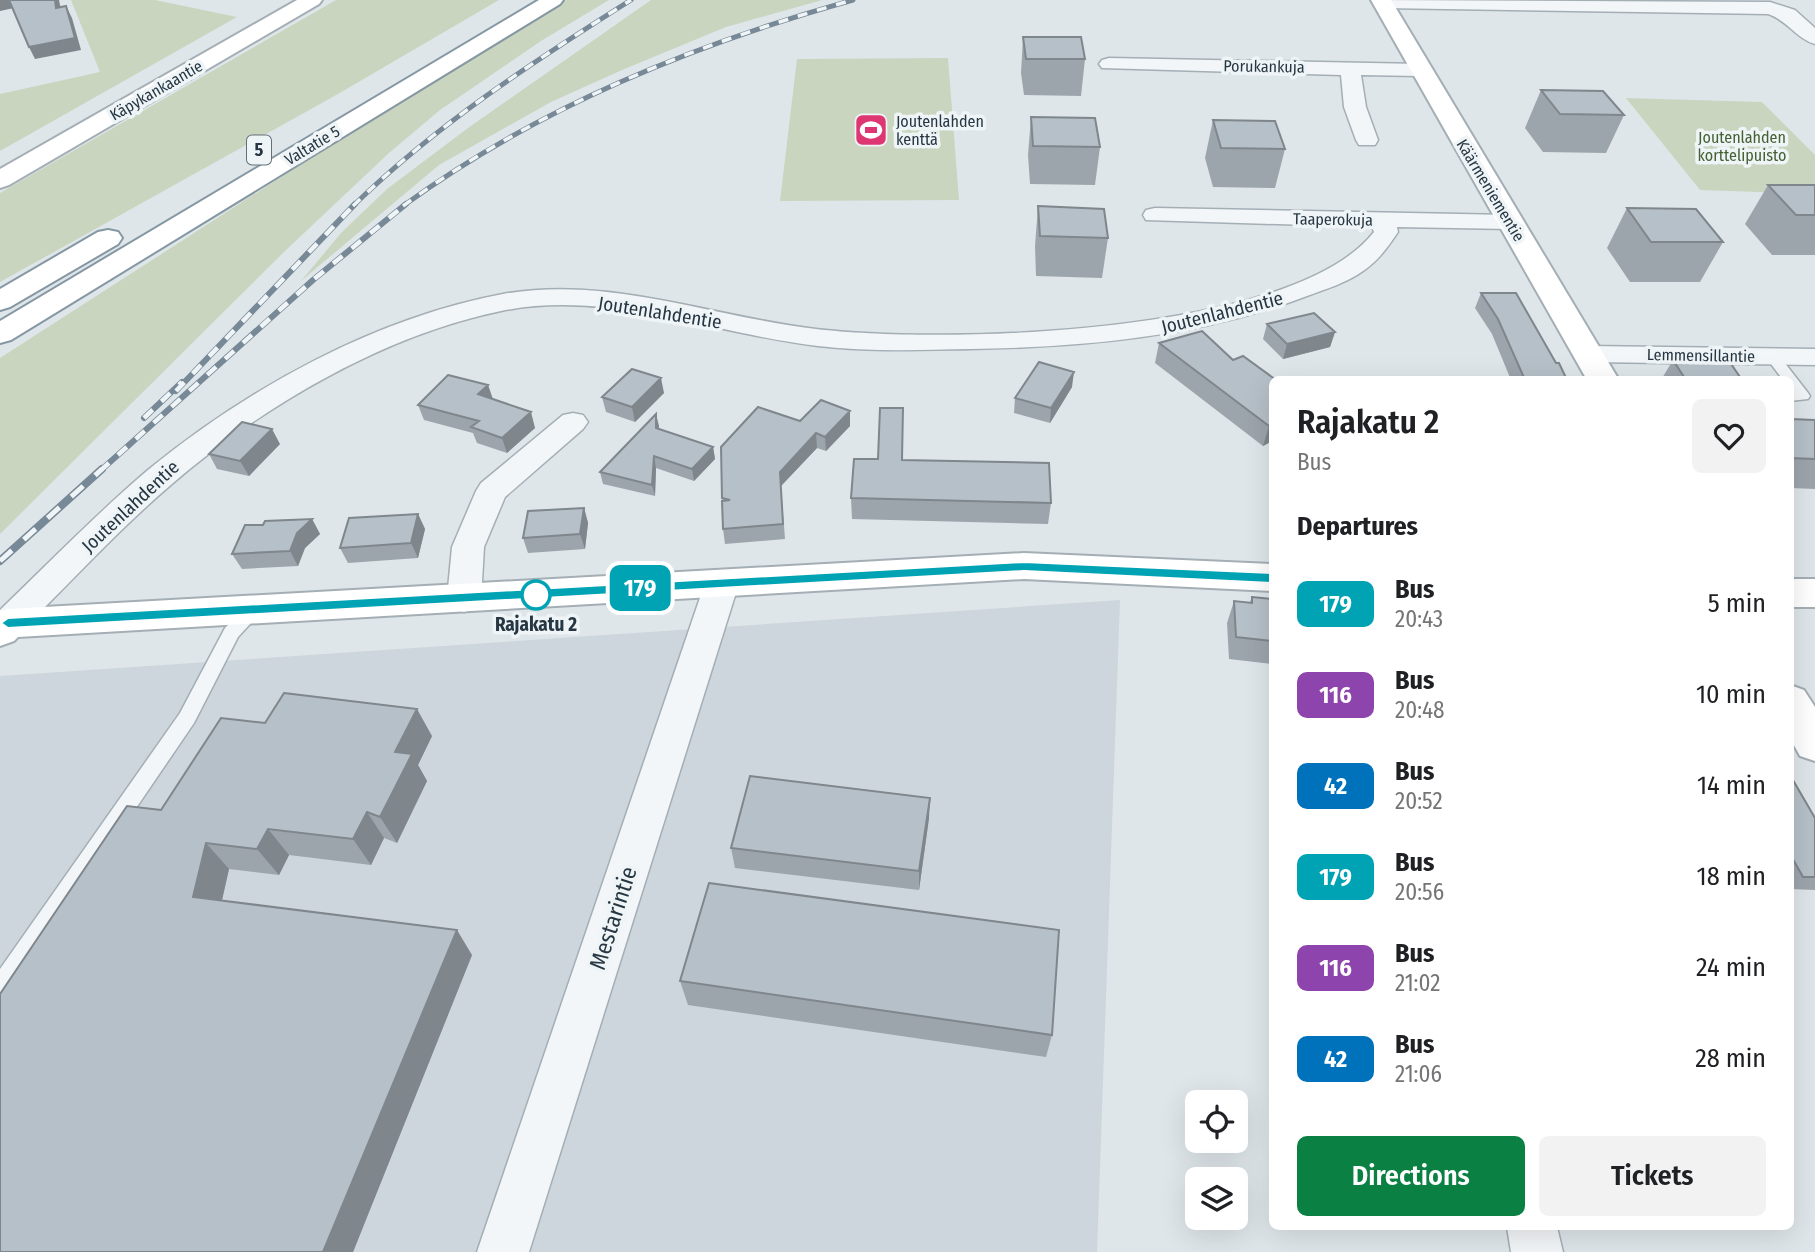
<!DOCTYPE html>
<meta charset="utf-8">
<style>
body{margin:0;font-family:"Fira Sans Condensed",sans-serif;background:#f2f2f2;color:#202124;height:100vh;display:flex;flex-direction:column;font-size:26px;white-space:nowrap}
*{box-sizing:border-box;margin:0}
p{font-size:23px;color:#757577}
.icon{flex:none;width:38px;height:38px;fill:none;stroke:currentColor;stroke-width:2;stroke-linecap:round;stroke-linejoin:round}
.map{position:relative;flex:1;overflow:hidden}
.drawer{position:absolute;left:1269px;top:376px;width:525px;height:854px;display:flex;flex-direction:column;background:#fff;border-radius:10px;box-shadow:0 7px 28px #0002}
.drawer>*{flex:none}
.badge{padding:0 14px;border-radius:10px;font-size:24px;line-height:46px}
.controls{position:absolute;left:1185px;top:1090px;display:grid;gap:14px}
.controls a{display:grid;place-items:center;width:63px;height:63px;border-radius:10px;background:#fff;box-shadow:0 7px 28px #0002;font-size:35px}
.map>.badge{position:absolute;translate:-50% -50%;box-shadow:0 0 0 4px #fff}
h2{padding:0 28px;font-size:26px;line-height:63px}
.round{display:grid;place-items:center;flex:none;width:74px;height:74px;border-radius:10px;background:#f2f2f2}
.headline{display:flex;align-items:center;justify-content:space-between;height:119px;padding:0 28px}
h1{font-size:33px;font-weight:600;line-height:52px}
.button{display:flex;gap:14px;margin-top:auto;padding:14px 28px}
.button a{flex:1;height:80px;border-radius:10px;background:#0b8043;color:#fff;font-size:28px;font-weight:600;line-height:80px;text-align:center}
.button a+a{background:#f2f2f2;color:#202124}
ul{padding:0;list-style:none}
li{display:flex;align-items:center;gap:21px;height:91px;padding:0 28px}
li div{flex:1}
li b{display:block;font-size:26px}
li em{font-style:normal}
li .badge{min-width:77px;font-weight:700;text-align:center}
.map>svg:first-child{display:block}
.built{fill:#cdd6dc}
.green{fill:#c9d5bf}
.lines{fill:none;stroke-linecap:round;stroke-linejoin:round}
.lane-casing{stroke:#a4aeb5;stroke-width:3}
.street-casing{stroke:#a4aeb5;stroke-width:3}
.secondary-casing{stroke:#a4aeb5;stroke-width:4}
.highway-casing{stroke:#8597a3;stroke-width:4}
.lane{fill:#f3f6f8;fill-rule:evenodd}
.street{fill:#f3f6f8;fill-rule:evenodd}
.secondary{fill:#fff;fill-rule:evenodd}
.highway{fill:#fff;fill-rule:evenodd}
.rail-far2-casing{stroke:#778996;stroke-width:5}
.rail-far1-casing{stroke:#778996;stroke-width:6}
.rail-casing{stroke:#778996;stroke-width:8}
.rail-far2{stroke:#eff4f7;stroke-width:3.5;stroke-dasharray:10;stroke-linecap:butt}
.rail-far1{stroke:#eff4f7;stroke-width:4.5;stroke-dasharray:12;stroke-linecap:butt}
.rail{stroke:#eff4f7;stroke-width:5;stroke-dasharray:16;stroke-linecap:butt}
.wall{fill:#9da5ac}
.shaded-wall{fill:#7f868c}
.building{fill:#b6c0c8;stroke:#7f868c;stroke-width:2}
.line{fill:#00a3b4;stroke:#fff;stroke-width:2}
.stop-dot{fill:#fff;stroke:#00a3b4;stroke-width:3.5}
.labels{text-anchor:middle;stroke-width:7;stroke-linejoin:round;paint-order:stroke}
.far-street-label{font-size:16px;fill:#263743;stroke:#eff4f7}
.far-poi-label{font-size:16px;fill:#263743;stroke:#eff4f7;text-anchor:start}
.far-park-label{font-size:16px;fill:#446132;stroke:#eff4f7}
.shield{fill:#eff4f7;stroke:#627079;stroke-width:2}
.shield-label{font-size:18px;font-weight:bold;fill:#263743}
.street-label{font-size:19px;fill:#263743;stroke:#eff4f7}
.stop-label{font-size:19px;font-weight:bold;fill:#263743;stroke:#eff4f7}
.near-street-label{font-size:23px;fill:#263743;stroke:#eff4f7}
</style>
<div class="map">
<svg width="1815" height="1252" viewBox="0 0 1815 1252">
<rect width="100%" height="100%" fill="#dfe6ea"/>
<path class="built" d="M1120,600L1097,1252H0V676Z"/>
<path class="green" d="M71,0H155L237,17L0,151V94L100,72Z
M336,0H499L338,94L0,282V193Z
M566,0H609L541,41L440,110L389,153L285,251L0,534V358L326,148Z
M651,0H822L726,27L622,70L551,102L439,165L301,281L341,233L387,189L468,128Z
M948,58L959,200L780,201L797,59Z
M1626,98L1762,102L1815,155V194L1700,190Z"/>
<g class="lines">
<defs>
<path id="lane" d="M1772,352L1777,353L1808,393L1810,396L1808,399L1790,401V380H1783L1765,356Z
M252,606L258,607L261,612L238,637L194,723L8,996L0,999V969L180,713L225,628L246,607Z"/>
<path id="street" d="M1374,0L1770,2L1795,10L1815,28V44C1797,39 1787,20 1768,14L1382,8L1375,6Z
M1109,58L1420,64L1427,66L1430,70L1427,74L1420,76L1361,75L1366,107L1378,140L1375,145H1359L1356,140L1344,107L1341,75L1102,68L1099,64L1102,60Z
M1155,208L1510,215L1519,217L1522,222L1519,227L1510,229L1397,227L1398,232C1388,247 1378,261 1363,271C1346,283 1326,289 1307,296C1199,337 1085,347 970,349C919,350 868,352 818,346C714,334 606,289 501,311C384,335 263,406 173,483C119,529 71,582 20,632L8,636L0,634V610C49,563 96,514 148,470C248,388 375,318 503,294C608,275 713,317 816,329C941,344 1293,336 1374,232L1372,227L1146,220L1143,215L1146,210Z
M1588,346L1815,349V365L1588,362L1578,360L1574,354L1578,348Z
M573,413L583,415L588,422L583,429L505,497L484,547L481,599L476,608L464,612L452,608L447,599L452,547L476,491L481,483L563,415Z
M722,571L734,574L739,583L529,1252H477L705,583L710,574Z
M1507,1227H1557L1563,1252H1511Z"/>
<path id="secondary" d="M297,0H322L319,4L9,185L0,188V169Z
M1371,0H1391L1619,380H1587Z
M1024,553L1272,564V591L1024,579L18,637L14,641L0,646V611L8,609Z
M1790,579H1815V607H1790Z
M1790,685L1804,690L1815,707V761L1800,756L1790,738Z"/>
<path id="highway" d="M539,0H563L560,4L11,340L0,343V321Z
M108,230L118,232L122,238L118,244L10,307L0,310V289L98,232Z"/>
</defs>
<use href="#lane" class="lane-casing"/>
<use href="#street" class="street-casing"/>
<use href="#secondary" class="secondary-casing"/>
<use href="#highway" class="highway-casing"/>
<use href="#lane" class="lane"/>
<use href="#street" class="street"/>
<use href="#secondary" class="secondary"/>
<use href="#highway" class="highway"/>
<defs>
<path id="rail-far2" d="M353,206C437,124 533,62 631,0
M403,206C539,107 692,45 853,0"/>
<path id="rail-far1" d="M176,391L355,204
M144,418L182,382
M100,471L313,280L406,204"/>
<path id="rail" d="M0,561L102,469"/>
</defs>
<use href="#rail-far2" class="rail-far2-casing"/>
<use href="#rail-far1" class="rail-far1-casing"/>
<use href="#rail" class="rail-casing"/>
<use href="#rail-far2" class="rail-far2"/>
<use href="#rail-far1" class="rail-far1"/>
<use href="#rail" class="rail"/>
</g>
<path class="wall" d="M1023,37L1085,59L1081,96L1024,95L1021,73Z
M1541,90L1624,115L1606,153L1543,152L1525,128Z
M1031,117L1100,147L1095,185L1030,184L1028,155Z
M1213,120L1285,149L1275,188L1213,187L1205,158Z
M1768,185H1815V255H1772L1745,224Z
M1038,206L1108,238L1102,278L1036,276L1035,246Z
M1627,208L1723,242L1700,282H1630L1607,248Z
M1481,293L1556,363L1567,380H1511L1492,334L1475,308Z
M1267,324L1335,332L1330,347L1283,359L1263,339Z
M1159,343L1233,360L1272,380V441L1263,446L1155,363Z
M1673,360L1742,380H1661Z
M488,385L493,399L535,428L507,453L477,443L473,433L424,420L418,405Z
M1072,387L1050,423L1014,413L1015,398Z
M664,393L635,422L606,412L602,397Z
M656,414L659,429L713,447L715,459L694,481L656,468L655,496L603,484L600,472Z
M1790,419L1815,420V489L1790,488Z
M800,421L850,426L826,451L817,448L781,486L785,539L725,544L723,529L721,447Z
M280,444L249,476L217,469L209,454Z
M903,460L1051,503L1048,524L852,519L851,498Z
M584,508L588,523L585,549L528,553L523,538Z
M418,514L425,529L418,558L348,563L340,548Z
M312,519L320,534L305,548L298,566L242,569L232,554L263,525Z
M1252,597L1272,599V664L1229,659L1227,623L1234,601L1250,602Z
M265,723L432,736L418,765L427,781L397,843L384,838L371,865L289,855L279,875L229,869L222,900L472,955L353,1252H0L161,810Z
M1790,775L1815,818V890L1790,889Z
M929,818L919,890L735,868L731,848Z
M680,981L1052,1035L1046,1057L688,1005Z"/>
<path class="shaded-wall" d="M0,0H9L14,8L0,11Z
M55,0H59L63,20L56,8Z
M66,6L72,18L81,50L35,59L29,47Z
M1335,332L1330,347L1283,359L1287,344Z
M1074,372L1072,387L1050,423L1051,408Z
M661,378L664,393L635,422L632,407Z
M488,385L493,400L478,394Z
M850,411V426L826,451L825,437Z
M531,412L535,428L507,453L502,438Z
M656,414L659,426L658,439L656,428Z
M1272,424V441L1263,446L1269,426Z
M272,429L280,444L249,476L240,461Z
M816,433L817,448L781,486L785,539L780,472Z
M713,447L715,459L694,481L692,469Z
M654,456L656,468L655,496L652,485Z
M584,508L588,523L585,549L580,534Z
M418,514L425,529L418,558L411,543Z
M312,519L320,534L305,548L298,566L290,551L297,533Z
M417,709L432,736L418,765L427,781L397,843L380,817L395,752Z
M930,798L929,818L919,890V871Z
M367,812L384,838L371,865L353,839Z
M268,829L289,855L279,875L257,849Z
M206,843L229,869L217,922L193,897Z
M457,930L472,955L353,1252H323Z"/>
<path class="building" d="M9,0H55L56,8L66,6L75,38L29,47Z
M1023,37H1081L1085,59H1026Z
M1541,90L1603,91L1624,115L1560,114Z
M1031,117L1095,118L1100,147L1033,146Z
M1213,120L1275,121L1285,149L1221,148Z
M1768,185H1815V215H1796Z
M1038,206L1104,209L1108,238L1040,236Z
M1627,208L1696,209L1723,242H1651Z
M1481,293H1516L1556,363H1559L1567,380H1525L1498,319Z
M1314,313L1335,332L1287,344L1267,324Z
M1202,331L1233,360L1243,356L1276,380H1272V424L1269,426L1159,343Z
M1673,360L1729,361L1742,380H1686Z
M1039,362L1074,372L1051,408L1015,398Z
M632,369L661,378L632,407L602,397Z
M448,375L488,385L478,394L531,412L502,438L471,427L479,421L418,405Z
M821,400L850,411L825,437L816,433L780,472L783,524L723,529L722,501L730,500L722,498L721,447L758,407L800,421Z
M880,408H903L902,460L1049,463L1051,503L851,498L854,459H878Z
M656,414V428L713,447L692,469L654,456L652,485L600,472Z
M1790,419L1815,420V459L1790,458Z
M242,422L272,429L240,461L209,454Z
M584,508L580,534L523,538L528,511Z
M418,514L411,543L340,548L349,518Z
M312,519L297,533L290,551L232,554L245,525H263L265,521Z
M1252,597L1272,599V641L1236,637L1234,601L1252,603Z
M284,693L417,709L395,752L412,754L380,817L367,812L353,839L268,829L257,849L206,843L193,897L457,930L323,1252H0V994L127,806L161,810L221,718L265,723Z
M1790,775L1815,818V877H1803L1790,854Z
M750,776L930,798L919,871L731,848Z
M709,883L1059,930L1052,1035L680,981Z"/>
<path class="line" d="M1024,562L1272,573L1279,578L1272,583L1024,571L8,628L1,623L8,618Z"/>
<defs>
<symbol id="stadium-square" viewBox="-11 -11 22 22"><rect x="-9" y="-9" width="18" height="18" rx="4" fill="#de3672" stroke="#eff4f7"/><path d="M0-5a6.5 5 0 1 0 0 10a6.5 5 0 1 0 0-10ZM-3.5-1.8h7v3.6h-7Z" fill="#fff"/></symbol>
</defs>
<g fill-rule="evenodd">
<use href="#stadium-square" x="852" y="111" width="38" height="38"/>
</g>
<circle class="stop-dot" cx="536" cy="595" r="14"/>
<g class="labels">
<g class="far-street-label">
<text transform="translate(1264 66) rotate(1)" y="6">Porukankuja</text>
<text transform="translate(156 90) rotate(-30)" y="6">Käpykankaantie</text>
<text transform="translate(312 145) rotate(-31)" y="6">Valtatie 5</text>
<text transform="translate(1491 190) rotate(59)" y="6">Käärmeniementie</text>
<text transform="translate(1333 219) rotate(1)" y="6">Taaperokuja</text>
<text transform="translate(1701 355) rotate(1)" y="6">Lemmensillantie</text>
</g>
<g class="far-poi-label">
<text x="896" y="127">Joutenlahden<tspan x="896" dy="18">kenttä</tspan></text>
</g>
<g class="far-park-label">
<text x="1742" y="143">Joutenlahden<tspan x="1742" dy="18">korttelipuisto</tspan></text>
</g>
<rect class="shield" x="247" y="135.5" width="24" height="29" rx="5"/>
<g class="shield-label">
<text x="259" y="156">5</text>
</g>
<g class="street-label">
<text transform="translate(660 312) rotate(9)" y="7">Joutenlahdentie</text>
<text transform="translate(1222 312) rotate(-14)" y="7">Joutenlahdentie</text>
<text transform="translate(130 506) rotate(-43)" y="7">Joutenlahdentie</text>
</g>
<g class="stop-label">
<text x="536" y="631">Rajakatu 2</text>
</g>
<g class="near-street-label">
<text transform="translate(613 918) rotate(-72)" y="8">Mestarintie</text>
</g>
</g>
</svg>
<div class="controls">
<a><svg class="icon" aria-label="locate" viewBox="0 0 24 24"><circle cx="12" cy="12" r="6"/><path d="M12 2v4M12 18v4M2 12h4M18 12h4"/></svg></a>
<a><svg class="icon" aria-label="layers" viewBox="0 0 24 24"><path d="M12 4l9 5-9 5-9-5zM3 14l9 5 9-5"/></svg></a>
</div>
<b class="badge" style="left:640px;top:588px;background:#00a3b4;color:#fff">179</b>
<section class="drawer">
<div class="headline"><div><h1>Rajakatu 2</h1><p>Bus</p></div><a class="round"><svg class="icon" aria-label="heart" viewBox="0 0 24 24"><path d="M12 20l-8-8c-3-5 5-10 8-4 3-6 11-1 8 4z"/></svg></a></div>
<h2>Departures</h2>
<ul>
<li><span class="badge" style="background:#00a3b4;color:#fff">179</span><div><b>Bus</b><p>20:43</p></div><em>5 min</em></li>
<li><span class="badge" style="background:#8e44ad;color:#fff">116</span><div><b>Bus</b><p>20:48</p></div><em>10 min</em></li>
<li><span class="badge" style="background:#0072bc;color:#fff">42</span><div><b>Bus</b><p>20:52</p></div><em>14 min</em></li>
<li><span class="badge" style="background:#00a3b4;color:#fff">179</span><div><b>Bus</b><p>20:56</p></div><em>18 min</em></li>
<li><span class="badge" style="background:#8e44ad;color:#fff">116</span><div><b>Bus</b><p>21:02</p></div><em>24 min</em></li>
<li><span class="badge" style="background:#0072bc;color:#fff">42</span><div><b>Bus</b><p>21:06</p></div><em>28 min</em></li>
</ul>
<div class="button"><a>Directions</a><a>Tickets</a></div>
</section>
</div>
